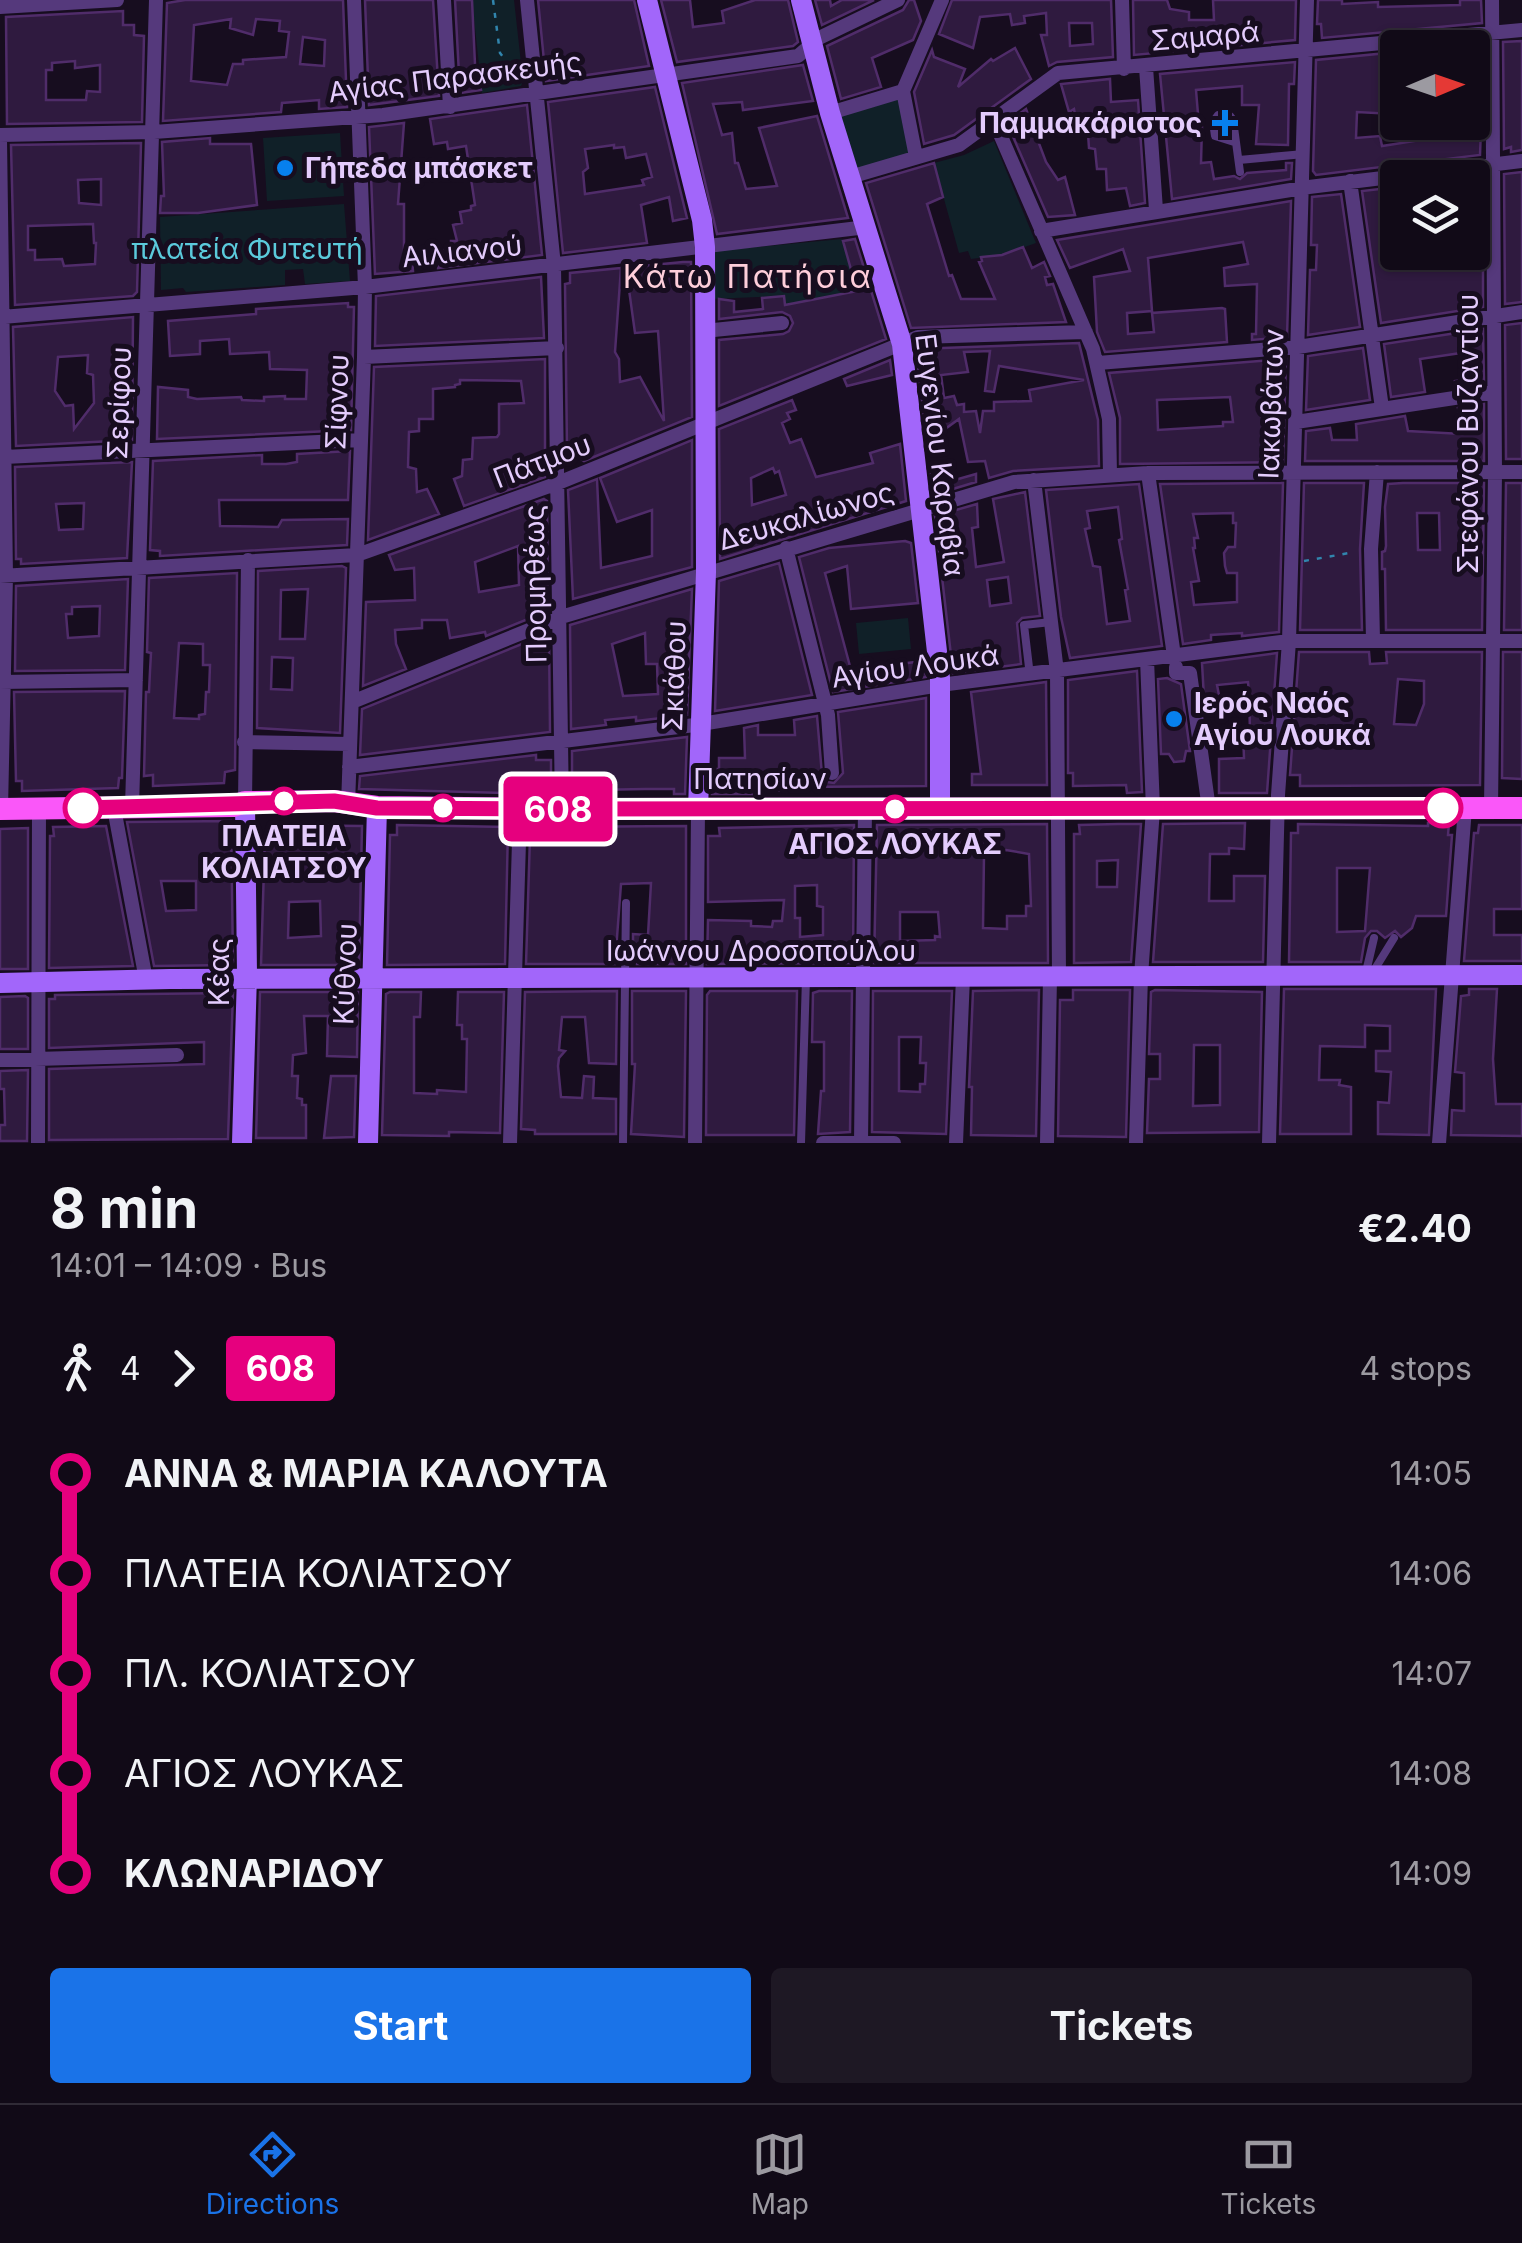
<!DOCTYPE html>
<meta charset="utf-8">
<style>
body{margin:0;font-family:Inter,sans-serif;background:#1e1824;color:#f1f3f6;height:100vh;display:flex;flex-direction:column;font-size:38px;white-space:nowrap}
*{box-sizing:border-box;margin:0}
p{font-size:32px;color:#9c9aa1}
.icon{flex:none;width:55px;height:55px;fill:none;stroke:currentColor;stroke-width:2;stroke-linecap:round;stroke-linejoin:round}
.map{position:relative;height:1143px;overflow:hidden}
.drawer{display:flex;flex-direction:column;background:#110a17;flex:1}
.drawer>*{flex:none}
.badge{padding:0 20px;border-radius:8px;font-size:35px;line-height:65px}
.needle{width:65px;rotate:88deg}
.buttons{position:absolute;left:1380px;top:30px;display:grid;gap:20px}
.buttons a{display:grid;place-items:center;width:110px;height:110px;border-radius:10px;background:#110a17;box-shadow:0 2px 8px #0004,0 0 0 2px #302b36;font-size:50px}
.map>.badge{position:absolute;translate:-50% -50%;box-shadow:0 0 0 5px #fff}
.legs{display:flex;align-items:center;gap:15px;height:110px;padding:0 50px;font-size:32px}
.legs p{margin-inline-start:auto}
.head{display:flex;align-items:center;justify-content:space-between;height:170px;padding:0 50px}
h1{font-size:55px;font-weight:700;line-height:75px}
.primary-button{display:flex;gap:20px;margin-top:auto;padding:20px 50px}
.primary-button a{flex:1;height:115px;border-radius:10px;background:#1a73e8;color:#fff;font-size:40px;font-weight:700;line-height:115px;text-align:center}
.primary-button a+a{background:#1e1824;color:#f1f3f6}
ul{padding:0 50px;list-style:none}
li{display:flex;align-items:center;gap:35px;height:100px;font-size:38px}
li i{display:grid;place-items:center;width:15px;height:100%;margin:0 12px;background:currentColor}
li i::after{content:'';width:25px;height:25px;margin:-12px;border:8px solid;border-radius:50%;background:#110a17}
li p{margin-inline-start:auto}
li:first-child i{background:linear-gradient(#0000 50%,currentColor 0)}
li:last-child i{background:linear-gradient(currentColor 50%,#0000 0)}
.tabs{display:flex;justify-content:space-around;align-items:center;height:140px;border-top:2px solid #302b36;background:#110a17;font-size:28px;color:#9c9aa1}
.tabs a{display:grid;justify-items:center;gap:5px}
.tabs .selected{color:#1a73e8}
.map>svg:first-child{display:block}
.green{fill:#102028}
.building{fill:#2f1a3f;stroke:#502c6a;stroke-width:2.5;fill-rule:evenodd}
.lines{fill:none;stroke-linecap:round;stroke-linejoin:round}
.path{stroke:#3185ad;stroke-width:2.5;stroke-dasharray:5 8;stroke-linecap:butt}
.lane{stroke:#55397c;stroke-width:8}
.street{stroke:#55397c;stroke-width:14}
.secondary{stroke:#a266fa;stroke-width:20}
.primary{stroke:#fa57f9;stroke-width:22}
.line-1-casing{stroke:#fff;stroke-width:22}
.line-1{stroke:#e6007e;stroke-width:15}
.poi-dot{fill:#0780ee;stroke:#170d1f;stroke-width:4}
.stop-1-dot{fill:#fff;stroke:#e6007e;stroke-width:5}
.labels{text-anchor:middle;stroke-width:10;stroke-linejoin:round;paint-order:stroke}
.street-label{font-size:28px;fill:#e4ccfd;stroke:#170d1f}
.poi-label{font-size:28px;font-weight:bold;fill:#e4ccfd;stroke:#170d1f;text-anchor:start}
.park-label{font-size:28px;fill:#5bcadb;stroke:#170d1f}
.stop-label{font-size:28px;font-weight:bold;fill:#e4ccfd;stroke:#170d1f}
.quarter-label{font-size:32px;letter-spacing:2.5px;fill:#feceda;stroke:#170d1f}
</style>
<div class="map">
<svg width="1522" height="1143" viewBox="0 0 1522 1143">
<rect width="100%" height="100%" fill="#170d1f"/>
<path class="green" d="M472,0H514L523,81L521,86L482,93Z
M900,95L912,153L852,170L837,113Z
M340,133L344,196L267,201L263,138Z
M994,141L1036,243L1002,255L971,259L968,251L959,253L934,163L964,155Z
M344,204L350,281L305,284L303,269L285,270V285L186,292L183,288L161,290L160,217Z
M842,239L857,291L785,305L783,296L712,299V251Z
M908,618L911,649L859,654L856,623Z"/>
<path class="building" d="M185,0H343L347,107L319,109V100L282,103L281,112L163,121L167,3ZM231,19L230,28L253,35L256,19L280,21L279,31L289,32L286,57L243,60V64H233L227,85L191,81L194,25ZM303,37L325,40L324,66L300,64Z
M365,0H433L439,96L369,105Z
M455,0H472L475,64L481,90L460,93Z
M538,0H634L649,66L546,81Z
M661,0H690L693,27L724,23L722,11L755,0H788L798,42L793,46L677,62Z
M815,0H830L831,6L842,0H874L822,25Z
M909,0H914L921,21L913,40L872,58L881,87L841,99L827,46L903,10Z
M952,0H1111L1113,57L1057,62L1049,66L1041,35H1047L1046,13L1024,16L1025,23L1012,25L1010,14L980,17L973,48L939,34ZM1069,23H1092L1093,44L1070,46Z
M1133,0H1167L1170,9L1189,12V20H1214L1213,0H1296L1295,40L1134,55Z
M1318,0H1342V4L1378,2V7L1460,5V0H1481L1482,23L1322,38L1321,24H1317Z
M123,11V25H134V35L144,36L142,122L7,124L6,17ZM75,61V68L100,65V92L87,91L86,100H46V70H52V63Z
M1522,41V150L1511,152V147L1504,149L1503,42Z
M1015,48L1031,79L954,135L924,144L914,92L932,50L934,57L965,69L958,87L991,59L993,61Z
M1398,52V106H1393V114L1357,112L1356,138L1380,136L1382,146L1440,137L1441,129H1448L1449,123L1472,122V102H1482L1480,155L1316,175L1313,171L1316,60Z
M1295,62L1294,84H1289L1288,145L1256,144L1259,105H1242V86L1196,90L1199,126H1202L1201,163L1211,162L1214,179L1234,176L1240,179L1247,173L1286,170V163H1292L1291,179L1172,199L1160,74Z
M803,65L813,101L743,110L742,102L713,104L722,135L732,133L735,163H738L746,189L777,186L759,128L817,116L848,218L717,234L682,83Z
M1110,79L1111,102L1138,100L1145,203L1130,206L1126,188L1107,190L1106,169H1097L1095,149L1089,148L1087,119L1076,120L1074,109L1069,112L1061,84Z
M655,87L687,218L673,221L669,197L641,205L647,243L563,253L548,102ZM614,145V148L624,147L626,158L646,154L652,177L642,180L644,185L585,194L583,172L588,168L585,149Z
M527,105L542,255L438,268L437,251L451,249V241H457L453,225L462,223L460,212L471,210V206L475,205L466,146L448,149L447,142L434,144L430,119Z
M1026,109L1046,162L1058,180L1065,177L1075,215L1048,217L1007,123Z
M404,123L398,204H404V258H412L413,271L375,274L369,127Z
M210,138V144H251L257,205L198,213H160L161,196H164L162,142Z
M141,143L137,292L133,296L15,305L11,145ZM101,179V205L79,203L78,180ZM93,224L94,243H96L95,264L64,266L62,259L35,260V250H28V226Z
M934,163L943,197L927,204L949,276L952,275L961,299H995L979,262L982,261L981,257L1002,255L1023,247L1032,268L1044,262L1050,276L1045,277L1047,285L1053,284L1066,322L911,328L866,183Z
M1522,172V302L1505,304L1504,174Z
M1472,180H1483V307L1381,323L1362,191L1398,187V215L1394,216L1398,252H1472Z
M1341,194L1360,327L1308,335L1310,270H1316L1317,245H1311L1312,197Z
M1291,201L1287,337L1252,340V334H1256L1257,284L1225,286L1224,268L1248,264L1243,242L1148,258L1152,311L1127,313L1128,334L1154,332L1152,313L1222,308L1225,309L1227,342L1105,352L1097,332L1094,277L1130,271L1123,249L1070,268L1057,240Z
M855,239L886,339L719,406V340L783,334L789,331L793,323L790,316L782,312L719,319V299L734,301V312L763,309L762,298L784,296L785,305L857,291L843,241Z
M683,262H691L692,417L584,461L567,450L565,284L570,283V273ZM621,268H626L635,333L658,331L664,421L640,377L620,382L619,359L615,352Z
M541,277L544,338L375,346L376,296Z
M348,303V307H354L351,430L157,439L158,387L188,390V397L197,399L241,397L242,400L264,401V397L285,396V399H306L307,370L270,369L269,352L230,354L229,339L200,341V354L170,356L168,321L256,314V309Z
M133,317L132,440L16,446L13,327ZM88,355L87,373L93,375L94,403L74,429L73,405L65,406L55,391L58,357Z
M1522,323V459H1506L1505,325Z
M1483,329L1484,383L1456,387L1455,381L1464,380L1461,353L1420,359L1425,392L1391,397L1384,344Z
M1079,343L1098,420L1099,466L1013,471L989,478L985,461L968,462L959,419L945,429L926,434L916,349ZM990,351L985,391L994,392L999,366L1084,380L1029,390L1031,401L994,402V411H983L980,433L976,411L964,412V404L957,405L954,396L944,398L941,375L968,372L964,352Z
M1363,348L1370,400L1306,410L1308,356Z
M545,359V477L464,506L454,479L462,476L463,460L472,459L473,438L497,437L499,434V404L524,403L521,381L460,380V384L455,385V387L433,389V419H419V431L409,432L408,467L416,469L417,492L427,489L439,514L368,540L374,367Z
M1286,359L1283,462L1120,464V418L1109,373ZM1230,397L1233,422H1223V426L1158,430L1157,400Z
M890,360L892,375L847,386L844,379Z
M792,400L796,410L787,413L790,419L782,423L790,443L801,439L816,477L873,463L870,453L900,444L906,501L720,559L719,429ZM773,468L775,473L779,471L786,495L752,505L751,478Z
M1484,404V461H1305L1306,431L1330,428L1332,440H1357L1356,424L1405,416L1408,431L1462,434L1458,408Z
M692,440V567L573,599L568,490L597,479L601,568L652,556V510L617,522L600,478Z
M350,451L348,500H219L220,526L278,527L282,520L348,519L347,545L160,556V551L150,550L153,461L262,455V464H286L297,462V454Z
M132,462L127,558L21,564V559H16L15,467ZM84,503L83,529L59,530L56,504Z
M947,471L948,482L976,474V482L933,495L931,473Z
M1283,483L1279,632L1242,636V633L1211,635V640L1183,644L1160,484ZM1233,513V523H1236L1235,547H1228L1224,553L1225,566L1227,573H1237V602L1194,605L1191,582L1199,581L1193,548H1195L1194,538H1198L1193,514Z
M1304,483H1364L1360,549L1362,630H1300Z
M1403,483H1484L1482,630H1386L1385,569H1382V552L1385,551L1386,546L1385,507L1388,484ZM1417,513H1439L1440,550H1418Z
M1506,483H1522V630H1504Z
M1139,484L1162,646L1070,658L1061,617L1046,490ZM1118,507L1122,539L1119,540L1128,589L1125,590L1130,621L1107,624L1100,567L1093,566L1085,529L1090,528L1087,511Z
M1025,492L1040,616L1022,618L1017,623L1021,664L953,673L935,516L977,504L978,527L972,528L976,567L1004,562L993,499ZM1008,577L1011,603L990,606L987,580Z
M544,499L547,501L548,611L486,636L485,632L450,638L447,620H422V628L395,630L396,644L406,669L363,686L366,602L415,600L414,568L395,570L389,555ZM518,546L519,585L479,592L475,562Z
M905,541L911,543L918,603L851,609L847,566L825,573L851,670L924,661L926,677L833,692L799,557L829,548Z
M779,563L812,695L715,711L719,581Z
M342,566L346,568L340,733L257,728L258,571ZM308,589L305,639H280L281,590ZM272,657L293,658L292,690L271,689Z
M237,573L235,770L225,772L224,783L153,786V775L144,776L146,692H149L150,671L151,653L147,652L149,578ZM179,643L203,644V665H210L209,692H206L205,714L199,715V719L174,718Z
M128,579L125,670L15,671L16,586ZM100,606L99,636L68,638L66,614H72V607Z
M692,589L687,715L636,721V717L605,720L606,725L571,729L570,625ZM645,633L646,664H657L658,694L623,696L612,644Z
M549,633L550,732L360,755L362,709Z
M1299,652H1369L1370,664L1387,663L1386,652H1482L1480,785L1300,786V775H1290ZM1398,679L1424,681V704L1416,725L1394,724Z
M1503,652H1522V779L1502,778Z
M1277,653L1267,793H1219V759L1244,758L1243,732H1250L1249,692L1248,682L1217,685L1219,695L1204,698L1202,663Z
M1137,671L1142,792L1127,793L1126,785L1073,786V773H1068V680Z
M1167,678L1181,684L1190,751H1186L1184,761L1174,762L1169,754H1161L1158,679Z
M1046,682L1047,785H972V774H981L971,692Z
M125,691L122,778H119L118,788L22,791V781H16L14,692Z
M926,698V786L796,787V790L759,791V794H712L713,769H719V758H745L744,728L758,725V735H795L794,720L817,716L822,775L827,782L834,783L843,773L838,712Z
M687,737L685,794H674V789H645L595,790V794H572V751Z
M536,755V760H551V778H546V787L504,790V793L359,789L360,776Z
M231,821L233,962L231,965L154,966L127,822ZM161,881H196V910L166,911Z
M1245,823L1244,849L1229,848V854H1210L1209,901H1234V876H1265L1263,962H1153L1163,824Z
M1428,823H1449L1448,835H1452L1446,916H1416L1412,928L1401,937L1395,931L1385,938L1377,931H1371L1365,938L1361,962H1289L1291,833H1298V824L1428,826ZM1337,868H1370L1365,931L1337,932Z
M1047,824L1048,963H874L877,825ZM1006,850L1029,854L1031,906H1026V916H1007V929L983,928L984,855ZM900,912H938L940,937L935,936V940L900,941Z
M1118,824H1141L1131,962L1074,963V834H1080L1079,825ZM1118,860L1117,887H1097V861Z
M271,825L362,826L359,965H261L265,835L271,834ZM320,901L321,936L288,938L289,902Z
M397,825L508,827L505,964L387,965L390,835H397Z
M854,825L853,963L707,964L708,920L751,921V926L772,927L773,921H782L784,900L708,902V836H720L719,828ZM817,885V906L823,907V935L800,937V918H795V886Z
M1479,825H1522V909H1494V935H1522V961H1464L1474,833H1478Z
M106,826L133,966L49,968L50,836H54L53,827Z
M686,826V964H637V961H633V934L648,935L651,883L621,884L615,964H526L530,837H542V827Z
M28,828V969H0V829Z
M1284,989H1436L1429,1135L1378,1134V1102L1389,1103L1391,1072L1376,1071V1051H1390V1026L1365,1025V1047L1320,1046L1319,1080H1340L1339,1085L1351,1087V1134H1280Z
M1469,989H1497L1493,1059L1496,1104H1522V1136L1451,1135L1452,1110L1464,1111V1073L1455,1072L1461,996L1469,995Z
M1039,990L1036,1136L971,1135L972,1087H969L973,991Z
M1073,990H1130L1126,1137L1058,1136L1060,1000H1073Z
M1155,990L1262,992L1259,1132L1147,1133L1149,1079H1160V1054H1149L1151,992ZM1194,1045H1220V1105L1193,1106Z
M617,991L616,1064L589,1063L585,1017H562L559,1050L565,1051L559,1058L558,1066L561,1097L582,1098L584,1076L594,1077L593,1098L616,1099V1134H535V1130L521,1129L525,992Z
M632,991H686L684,1137L631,1134L635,1064H632Z
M710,991H797L794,1135H706L707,995Z
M819,991H852L850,1132L818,1134L821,1091H824V1042H812L813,993Z
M873,991H952L946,1134L872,1132ZM899,1037H921L920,1063H926L925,1084H920V1092L899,1091Z
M260,992H358L357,1057L327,1056L328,1016H304L306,1053L293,1055L292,1076H298L297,1098L302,1099V1105H306V1138H256Z
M390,992H421L420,1017H414V1093L437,1094V1090L466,1092L467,1039H462V1025H457L458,992H504L500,1133L449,1132V1136L382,1135L386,994Z
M233,993L228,1139L49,1140V1069L204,1064V1042L49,1048V999H55V995Z
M25,996L28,998V1049H0V997Z
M28,1070L27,1141H0V1125H5L4,1089H0V1071Z
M331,1076H356L354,1137L324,1138Z"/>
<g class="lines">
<path class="path" d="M493,0L500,53L521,81
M1304,561L1355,552"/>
<path class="lane" d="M1234,142L1215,136L1213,122L1218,115L1230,116L1233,120L1240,172
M1239,160L1304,154
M1030,676L1024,625L1051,622
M1366,972L1374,938
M1373,972L1394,938
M623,1143L626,903
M801,1143L806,978"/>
<path class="street" d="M444,0L450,107
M527,0L554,266L562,809
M1122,0L1124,69
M0,7L117,0
M1146,67L1156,210
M903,91L942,0
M903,91L916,157
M830,113L903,91
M993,118L1093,349L1109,419L1110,475
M0,135L154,132L383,115L798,56L819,38L898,0
M0,139L6,576L1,809
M850,177L959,145L1058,73L1522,30
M1350,181L1382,408
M1041,231L1309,187L1522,161
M2,317L365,287L867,227
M704,331L782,323
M364,357L557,348
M1098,363L1298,347L1522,312
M1296,422L1494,392
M4,457L361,440
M1148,473L1174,656
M1034,480L1057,672L1059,977
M786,548L828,715L832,773
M0,576L357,555L558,483L918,337L1086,332
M1373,640L1371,549L1377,472
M1176,667V673H1190L1209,809
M1,682L136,680
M352,702L561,617L1014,482L1148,473L1522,472
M244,742L350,744
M349,767L695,725L940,685L1289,641H1522
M245,802L248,560
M348,805L364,357L365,287L354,0
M132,807L156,0
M114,808L146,980
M1491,808L1495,472L1492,0
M0,1060L177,1055
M38,1143L39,809
M510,1143L520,808
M695,1143L698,810
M823,1143H894
M861,1143L865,809
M956,1143L963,977
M1047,1143L1050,977
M1136,1143L1141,976L1153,809L1147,659
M1269,1143L1278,795L1289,641L1307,0
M1439,1143L1465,808"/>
<path class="secondary" d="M647,0L702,220L705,247L706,572L698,810
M801,0L830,113L902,344L940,678V809
M0,983L170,979L1522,975
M242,1143L247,975L245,802
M368,1143L377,807"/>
<path class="primary" d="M0,809L233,806L245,802L334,801L377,807L562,809L1522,808"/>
</g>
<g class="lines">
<defs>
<path id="line-1" d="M83,808L334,801L377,808L562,809L1443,808"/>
</defs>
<use href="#line-1" class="line-1-casing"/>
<use href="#line-1" class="line-1"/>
</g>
<g class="poi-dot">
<path d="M1220 108h10v10h10v10h-10v10h-10v-10h-10v-10h10z"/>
<circle cx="285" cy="168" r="10"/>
<circle cx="1174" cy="719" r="10"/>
</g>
<g class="stop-1-dot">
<circle cx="284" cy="801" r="12"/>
<circle cx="83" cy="808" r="18"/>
<circle cx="443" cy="808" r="12"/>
<circle cx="1443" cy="808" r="18"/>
<circle cx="895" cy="809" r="12"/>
</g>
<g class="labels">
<g class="street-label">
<text transform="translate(1205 36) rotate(-5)" y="10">Σαμαρά</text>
<text transform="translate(455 77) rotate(-7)" y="10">Αγίας Παρασκευής</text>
<text transform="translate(462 251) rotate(-6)" y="10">Αιλιανού</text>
<text transform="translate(337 402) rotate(-88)" y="10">Σίφνου</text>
<text transform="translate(119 403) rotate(-88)" y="10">Σερίφου</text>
<text transform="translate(1271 404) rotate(-88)" y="10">Ιακωβάτων</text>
<text transform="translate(1468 434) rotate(-90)" y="10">Στεφάνου Βυζαντίου</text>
<text transform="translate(940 455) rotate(83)" y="10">Ευγενίου Καραβία</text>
<text transform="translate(542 461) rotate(-21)" y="10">Πάτμου</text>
<text transform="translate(806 516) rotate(-16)" y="10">Δευκαλίωνος</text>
<text transform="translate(535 584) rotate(-91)" y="10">Προμηθέως</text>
<text transform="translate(915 666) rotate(-8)" y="10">Αγίου Λουκά</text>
<text transform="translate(674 676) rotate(-88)" y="10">Σκιάθου</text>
<text x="760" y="789">Πατησίων</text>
<text x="761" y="961">Ιωάννου Δροσοπούλου</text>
<text transform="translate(219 972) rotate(-90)" y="10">Κέας</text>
<text transform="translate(345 974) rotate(-88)" y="10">Κύθνου</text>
</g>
<g class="poi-label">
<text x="1202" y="133" text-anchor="end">Παμμακάριστος</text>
<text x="305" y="178">Γήπεδα μπάσκετ</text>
<text x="1194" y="713">Ιερός Ναός<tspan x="1194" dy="32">Αγίου Λουκά</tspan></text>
</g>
<g class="park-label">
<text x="247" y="259">πλατεία Φυτευτή</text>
</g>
<g class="stop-label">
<text x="284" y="846">ΠΛΑΤΕΙΑ<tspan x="284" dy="32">ΚΟΛΙΑΤΣΟΥ</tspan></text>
<text x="895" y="854">ΑΓΙΟΣ ΛΟΥΚΑΣ</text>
</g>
<g class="quarter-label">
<text x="748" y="288">Κάτω Πατήσια</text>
</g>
</g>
</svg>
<div class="buttons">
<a><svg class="needle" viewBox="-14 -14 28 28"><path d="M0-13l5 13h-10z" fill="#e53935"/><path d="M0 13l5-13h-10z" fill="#9c9aa1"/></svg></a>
<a><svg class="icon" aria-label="layers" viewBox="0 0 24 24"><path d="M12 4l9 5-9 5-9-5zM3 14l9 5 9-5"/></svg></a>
</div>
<b class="badge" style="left:558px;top:809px;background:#e6007e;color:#fff">608</b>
</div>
<section class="drawer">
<div class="head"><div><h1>8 min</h1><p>14:01 – 14:09 · Bus</p></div><b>€2.40</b></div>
<div class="legs"><svg class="icon" aria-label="walk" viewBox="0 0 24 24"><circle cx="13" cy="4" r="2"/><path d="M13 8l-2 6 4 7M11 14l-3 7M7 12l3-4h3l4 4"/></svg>4<svg class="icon" aria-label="forward" viewBox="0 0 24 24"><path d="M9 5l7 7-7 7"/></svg><b class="badge" style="background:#e6007e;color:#fff">608</b><p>4 stops</p></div>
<ul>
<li><i style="color:#e6007e"></i><b>ΑΝΝΑ &amp; ΜΑΡΙΑ ΚΑΛΟΥΤΑ</b><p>14:05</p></li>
<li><i style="color:#e6007e"></i><span>ΠΛΑΤΕΙΑ ΚΟΛΙΑΤΣΟΥ</span><p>14:06</p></li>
<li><i style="color:#e6007e"></i><span>ΠΛ. ΚΟΛΙΑΤΣΟΥ</span><p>14:07</p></li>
<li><i style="color:#e6007e"></i><span>ΑΓΙΟΣ ΛΟΥΚΑΣ</span><p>14:08</p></li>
<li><i style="color:#e6007e"></i><b>ΚΛΩΝΑΡΙΔΟΥ</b><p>14:09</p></li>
</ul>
<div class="primary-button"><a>Start</a><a>Tickets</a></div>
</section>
<nav class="tabs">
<a class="selected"><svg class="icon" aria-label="directions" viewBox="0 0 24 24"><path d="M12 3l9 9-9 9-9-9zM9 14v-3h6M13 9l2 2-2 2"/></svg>Directions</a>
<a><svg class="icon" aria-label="map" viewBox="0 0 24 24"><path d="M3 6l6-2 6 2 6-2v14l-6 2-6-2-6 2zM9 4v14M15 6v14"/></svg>Map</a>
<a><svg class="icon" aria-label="tickets" viewBox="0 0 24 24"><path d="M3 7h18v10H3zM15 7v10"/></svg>Tickets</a>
</nav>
